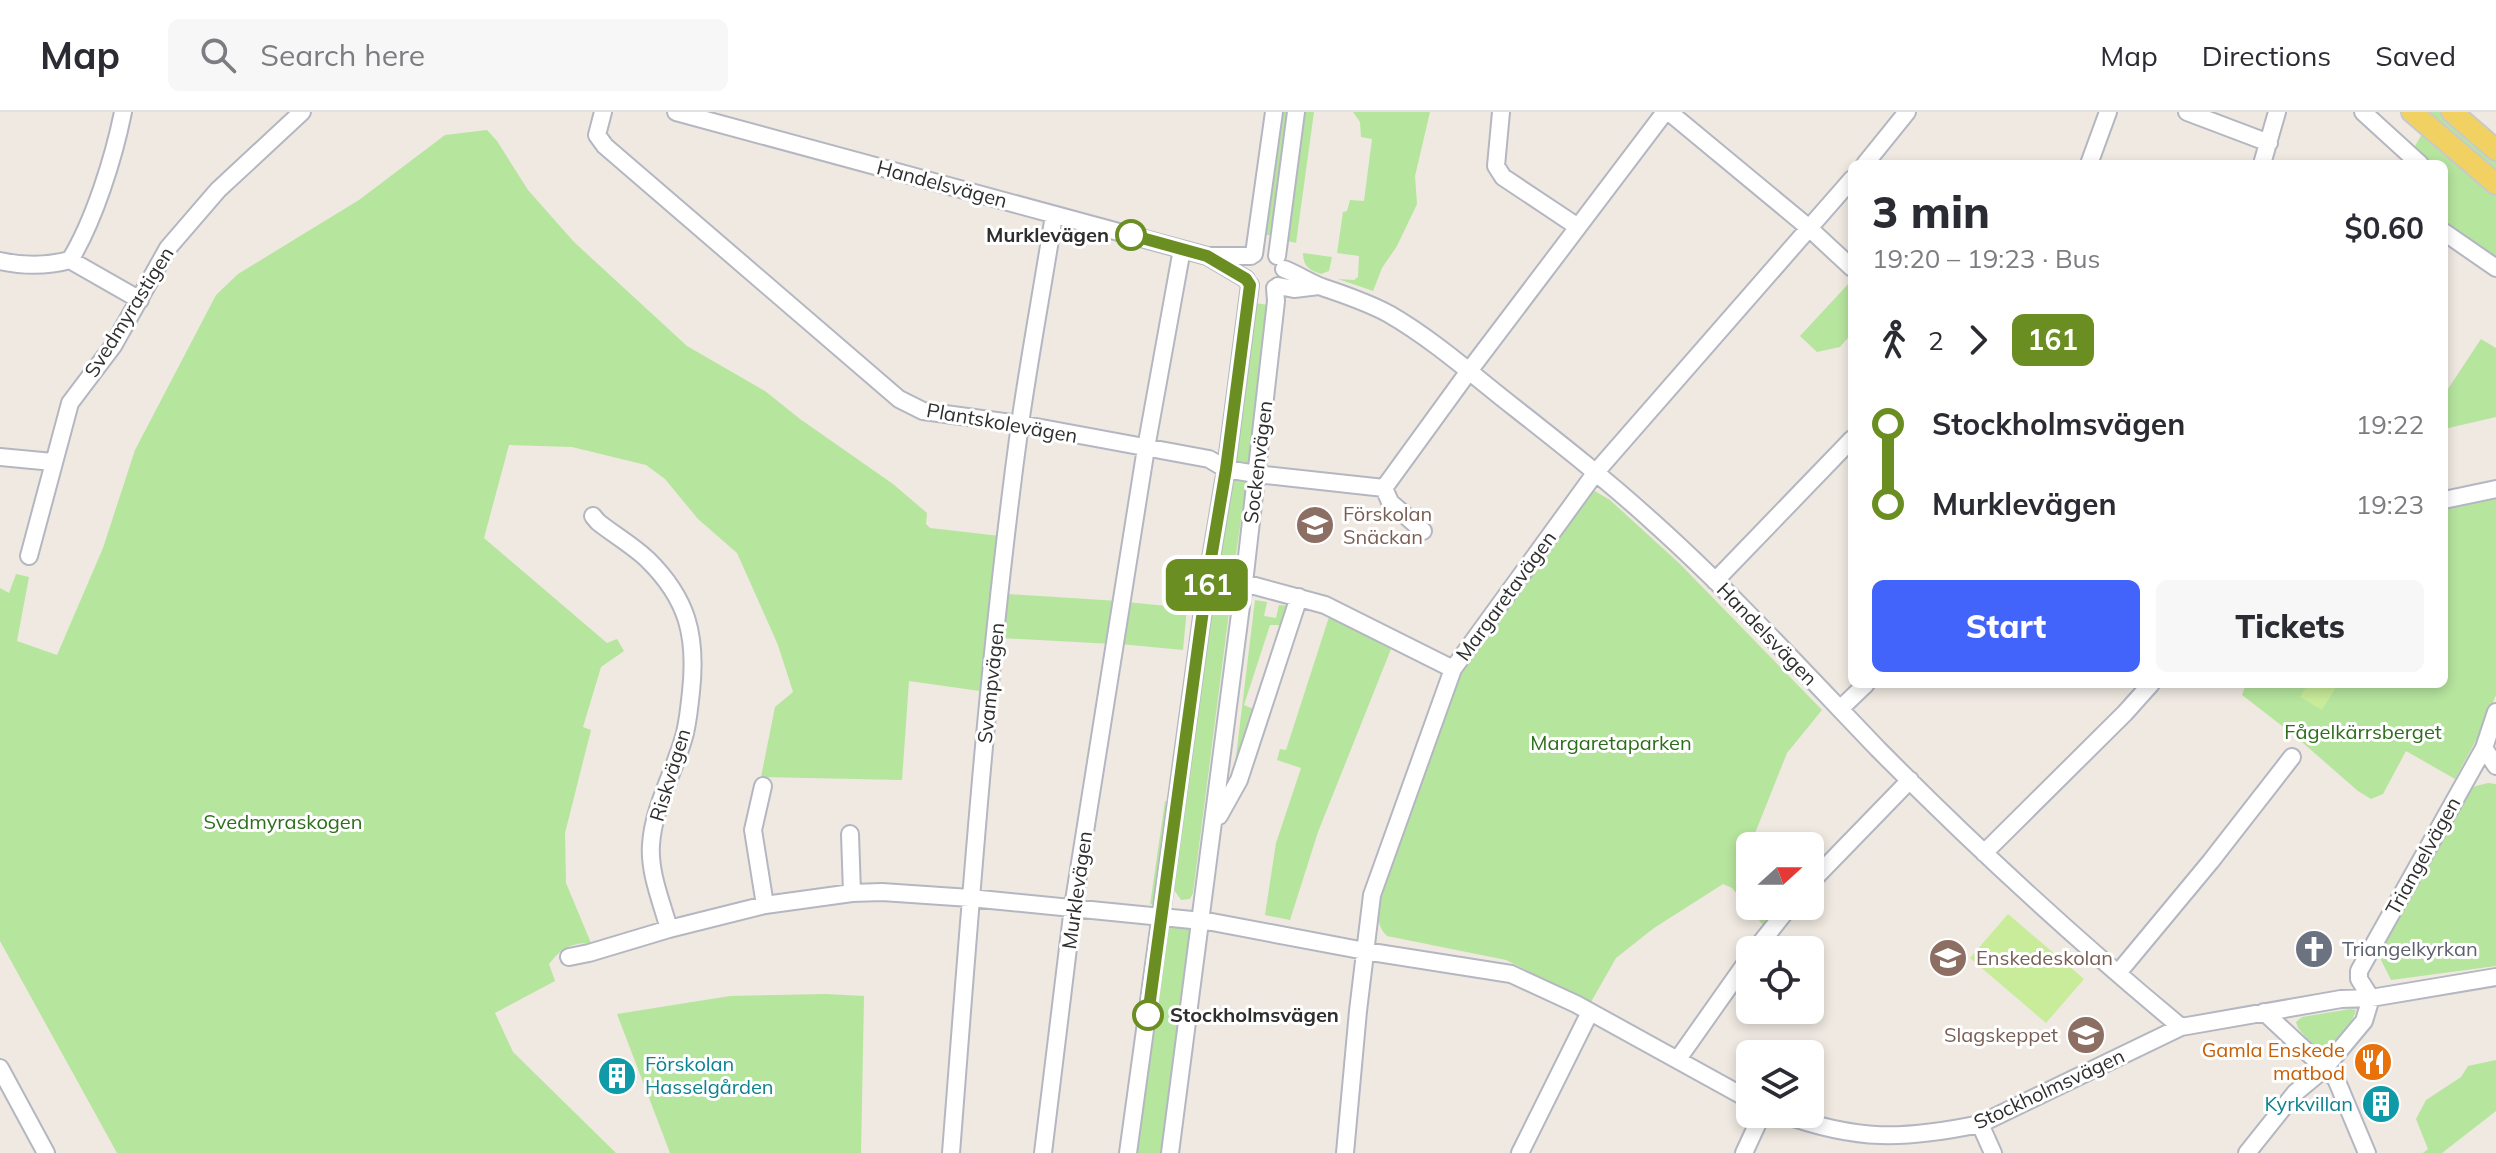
<!DOCTYPE html>
<meta charset="utf-8">
<style>
body{margin:0;font-family:Mulish,sans-serif;background:#f7f7f7;color:#2b2b33;height:100vh;display:flex;flex-direction:column;font-size:30px;white-space:nowrap}
*{box-sizing:border-box;margin:0}
p{font-size:26px;color:#7c7c81}
.icon{flex:none;width:44px;height:44px;fill:none;stroke:currentColor;stroke-width:2;stroke-linecap:round;stroke-linejoin:round}
.map{position:relative;flex:1;overflow:hidden}
.side{position:absolute;left:1848px;top:48px;width:600px;height:528px;display:flex;flex-direction:column;background:#fff;border-radius:12px;box-shadow:0 4px 12px #0003}
.side>*{flex:none}
.badge{padding:0 16px;border-radius:12px;font-size:28px;line-height:52px}
.needle{width:52px;rotate:69deg}
.tools{position:absolute;left:1736px;top:720px;display:grid;gap:16px}
.tools a{display:grid;place-items:center;width:88px;height:88px;border-radius:12px;background:#fff;box-shadow:0 4px 12px #0003;font-size:40px}
.map>.badge{position:absolute;translate:-50% -50%;box-shadow:0 0 0 4px #fff}
.legs{display:flex;align-items:center;gap:12px;height:88px;padding:0 24px;font-size:26px}
.legs p{margin-inline-start:auto}
.head{display:flex;align-items:center;justify-content:space-between;height:136px;padding:0 24px}
h1{font-size:44px;font-weight:800;line-height:60px}
.primary-button{display:flex;gap:16px;margin-top:auto;padding:16px 24px}
.primary-button a{flex:1;height:92px;border-radius:12px;background:#4264fb;color:#fff;font-size:32px;font-weight:800;line-height:92px;text-align:center}
.primary-button a+a{background:#f7f7f7;color:#2b2b33}
ul{padding:0 24px;list-style:none}
li{display:flex;align-items:center;gap:28px;height:80px;font-size:30px}
li i{display:grid;place-items:center;width:12px;height:100%;margin:0 10px;background:currentColor}
li i::after{content:'';width:20px;height:20px;margin:-10px;border:6px solid;border-radius:50%;background:#fff}
li p{margin-inline-start:auto}
li:first-child i{background:linear-gradient(#0000 50%,currentColor 0)}
li:last-child i{background:linear-gradient(currentColor 50%,#0000 0)}
header{display:flex;align-items:center;gap:48px;box-sizing:border-box;height:112px;padding:0 40px;background:#fff;border-bottom:2px solid #e1e1e2}
header strong{font-size:38px}
nav{display:flex;gap:44px;margin-inline-start:auto;font-size:28px}
.search{width:560px;height:72px;background:#f7f7f7;display:flex;align-items:center;gap:20px;box-sizing:border-box;padding:0 28px;border-radius:12px;color:#7c7c81;font-size:30px}
.map>svg:first-child{display:block}
.green{fill:#b6e59e}
.pitch{fill:#c9ec9a}
.lines{fill:none;stroke-linecap:round;stroke-linejoin:round}
.minor-casing{stroke:#b4b7c1;stroke-width:20}
.major-casing{stroke:#c9c9c9;stroke-width:24}
.minor{stroke:#fff;stroke-width:16}
.major{stroke:#f2d163;stroke-width:20}
.line-1-casing{stroke:#fff;stroke-width:18}
.line-1{stroke:#6b8e23;stroke-width:12}
.stop-1-dot{fill:#fff;stroke:#6b8e23;stroke-width:4}
.labels{text-anchor:middle;stroke-width:6;stroke-linejoin:round;paint-order:stroke}
.street-label{font-size:20px;fill:#2e2e2e;stroke:#fff}
.stop-label{font-size:20px;font-weight:bold;fill:#2e2e2e;stroke:#fff;text-anchor:end}
.education-label{font-size:20px;fill:#785e54;stroke:#fff;text-anchor:start}
.park-label{font-size:20px;fill:#2c6e1b;stroke:#fff}
.worship-label{font-size:20px;fill:#5b616d;stroke:#fff;text-anchor:start}
.food-label{font-size:20px;fill:#c56008;stroke:#fff;text-anchor:end}
.culture-label{font-size:20px;fill:#0d838f;stroke:#fff;text-anchor:start}
</style>
<header>
<strong>Map</strong>
<div class="search"><svg class="icon" aria-label="search" viewBox="0 0 24 24"><circle cx="10" cy="10" r="6"/><path d="M15 15l6 6"/></svg>Search here</div>
<nav><a>Map</a><a>Directions</a><a>Saved</a></nav>
</header>
<div class="map">
<svg width="2496" height="1041" viewBox="0 0 2496 1041">
<rect width="100%" height="100%" fill="#efe9e1"/>
<path class="green" d="M1280,0H1289L1273,124L1263,122Z
M1305,0H1314L1296,131L1284,128L1289,109Z
M1353,0H1430L1415,64L1417,92L1397,134L1382,156L1373,179L1338,167L1354,168L1358,165L1359,144L1337,141L1343,100L1347,99L1350,88L1364,89L1372,27L1361,25L1360,10Z
M2425,0H2441L2496,48V61Z
M487,18L497,29L528,78L574,130L687,234L765,279L800,307L893,372L927,401L926,412L930,416L1000,424L987,580L909,569L902,668L761,665L775,595L793,580L778,533L737,441L698,407L665,367L646,353L572,335L509,333L484,426L607,531L617,527L624,539L601,555L583,615L591,618L565,721L566,771L591,831C570,831 562,836 549,852L555,869L495,901L513,940L616,1041H117L0,829V476L9,481L16,462L29,465L17,529L57,543L103,436L135,338L216,183L238,162L359,88L445,23Z
M2423,20L2496,83V145L2444,112V52H2429L2414,36Z
M1303,141L1332,145L1329,159L1321,162C1309,158 1303,154 1303,141Z
M1851,169L1852,221L1840,235L1817,240L1800,224Z
M1254,191L1269,193L1249,352L1234,350Z
M2481,227L2496,236V305L2444,317V283Z
M1230,365L1247,367L1231,476L1214,474Z
M1593,378L1610,388L1680,452L1822,598L1787,641L1746,744L1750,750V794H1776L1763,813L1732,776L1723,772L1654,816L1616,846L1591,890L1506,848L1387,824C1375,813 1378,797 1378,782L1465,549Z
M2496,384V583L2482,617L2455,667L2406,639L2383,682L2371,687L2358,679L2295,624L2242,583L2246,572H2444V392Z
M1212,481L1231,485L1193,781L1190,787L1181,788L1174,778Z
M1007,482L1118,489L1112,532L1001,526Z
M1255,488L1267,490L1264,504L1276,506L1279,493L1289,494L1284,513H1270L1244,593L1256,598L1234,661Z
M1126,490L1187,496L1183,538L1120,532Z
M1329,505L1391,537L1318,720L1290,808L1265,803L1276,731L1301,656L1277,648L1280,637L1286,638Z
M2488,671L2496,672V854L2391,868L2378,842L2468,676Z
M1165,689L1170,691L1155,790L1150,793Z
M1178,813L1194,817L1163,1041H1135L1168,815Z
M825,882L864,884L861,1041H670L617,902L730,884Z
M2350,897L2356,898C2352,913 2333,935 2319,941L2298,916L2296,910L2302,905Z
M2496,948V999L2442,1041H2423L2428,1037L2416,1007L2426,988L2461,965L2468,954Z"/>
<path class="pitch" d="M2308,572H2338L2322,598L2300,585Z
M2008,802L2084,867L2046,911L1970,846Z"/>
<g class="lines">
<defs>
<path id="minor" d="M603,0L597,23L605,34L899,287L923,299L1020,312L1209,347L1226,357L1256,362L1384,376L1469,259L1665,0
M676,0L1207,144L1246,167
M1501,0L1496,54L1503,65L1578,115
M1669,0L1809,116L1852,156
M2187,0L2269,31
M2363,0L2420,52
M1865,52L1907,0
M2089,52L2108,0
M2262,52L2277,0
M2444,120L2496,156
M1254,142L1274,0
M1207,144H1251
M1277,144L1296,0
M70,148C94,109 114,45 123,0
M0,149C23,154 48,154 70,148L140,188
M1284,157C1297,162 1309,170 1322,175C1345,183 1367,190 1389,202C1434,228 1474,264 1515,296C1562,333 1609,370 1654,411C1733,482 1805,561 1879,638C1975,735 2076,828 2181,915
M1278,174L1294,177L1319,174
M0,345L53,350
M1384,376L1390,390L1423,419
M2444,388L2496,377
M593,404L598,410C613,422 632,433 647,447C688,487 697,524 691,580C689,596 688,613 683,628C673,662 653,697 651,733C649,761 662,791 669,817
M29,444L70,291L113,234L168,136L218,78L302,0
M1715,469L1852,327
M1244,471L1325,493L1453,557
M1840,597L1866,572
M2484,636L2496,654
M763,674L753,718L765,793
M1219,704L1239,668L1299,485
M850,722L852,781
M1984,741L2125,601L2151,572
M1810,771L1910,668
M1755,838L1790,794
M569,845L589,841L669,817L765,793L852,781L882,780L970,786L1212,810L1365,839L1511,862L1576,892L1750,988
M2118,861L2211,749L2292,645
M2264,900L2336,967L2367,1041
M1678,947L1750,845
M0,956L46,1041
M1782,1002C1857,1029 1903,1028 1980,1012L2181,915L2341,887L2371,886L2496,865
M1980,1012L1993,1041
M951,1041C970,798 987,554 1020,312C1030,242 1043,173 1054,103
M1043,1041L1073,795L1146,336L1182,137
M1128,1041L1206,476L1226,357L1250,173
M1170,1041L1244,471L1276,189L1275,176
M1345,1041L1358,899L1372,783L1453,557L1596,360L1852,67
M1520,1041L1590,900
M1744,1041L1762,1002
M2247,1041L2295,981L2324,957L2364,909L2371,886L2359,867V859L2484,636L2496,600"/>
<path id="major" d="M2412,0L2496,72
M2452,0L2496,38"/>
</defs>
<use href="#minor" class="minor-casing"/>
<use href="#major" class="major-casing"/>
<use href="#minor" class="minor"/>
<use href="#major" class="major"/>
</g>
<g class="lines">
<defs>
<path id="line-1" d="M1131,123L1207,144L1246,167L1250,173L1226,357L1206,476L1148,903"/>
</defs>
<use href="#line-1" class="line-1-casing"/>
<use href="#line-1" class="line-1"/>
</g>
<defs>
<symbol id="school-disc" viewBox="-11 -11 22 22"><circle r="9.5" fill="#8d6e63" stroke="#fff"/><path d="M0-5L7-2L0 1L-7-2ZM-4 1L0 2.5L4 1V4Q0 6-4 4Z" fill="#fff"/></symbol>
<symbol id="church-disc" viewBox="-11 -11 22 22"><circle r="9.5" fill="#6b7280" stroke="#fff"/><path d="M-1.2-6h2.4v3.5h3.3v2.4h-3.3V6h-2.4V-.1h-3.3v-2.4h3.3Z" fill="#fff"/></symbol>
<symbol id="restaurant-disc" viewBox="-11 -11 22 22"><circle r="9.5" fill="#e8710a" stroke="#fff"/><path d="M-5-6h1v4h1v-4h1v4h1v-4h1v5L-1.5 .5V6h-2V.5L-5-1ZM5-6V6H3V1.5H1.5Q1.5-4 5-6Z" fill="#fff"/></symbol>
<symbol id="building-disc" viewBox="-11 -11 22 22"><circle r="9.5" fill="#0f9aa8" stroke="#fff"/><path d="M-4-6H4V6H1V3H-1V6H-4ZM-2.5-4.3h1.7v1.8h-1.7ZM.8-4.3h1.7v1.8H.8ZM-2.5-1h1.7V.8h-1.7ZM.8-1h1.7V.8H.8Z" fill="#fff"/></symbol>
</defs>
<g fill-rule="evenodd">
<use href="#school-disc" x="1293" y="391" width="44" height="44"/>
<use href="#church-disc" x="2292" y="815" width="44" height="44"/>
<use href="#school-disc" x="1926" y="824" width="44" height="44"/>
<use href="#school-disc" x="2064" y="901" width="44" height="44"/>
<use href="#restaurant-disc" x="2351" y="928" width="44" height="44"/>
<use href="#building-disc" x="595" y="942" width="44" height="44"/>
<use href="#building-disc" x="2359" y="970" width="44" height="44"/>
</g>
<g class="stop-1-dot">
<circle cx="1131" cy="123" r="14"/>
<circle cx="1148" cy="903" r="14"/>
</g>
<g class="labels">
<g class="street-label">
<text transform="translate(942 72) rotate(15)" y="7">Handelsvägen</text>
<text transform="translate(129 200) rotate(-58)" y="7">Svedmyrastigen</text>
<text transform="translate(1002 311) rotate(10)" y="7">Plantskolevägen</text>
<text transform="translate(1258 350) rotate(-83)" y="7">Sockenvägen</text>
<text transform="translate(1506 484) rotate(-54)" y="7">Margaretavägen</text>
<text transform="translate(1767 522) rotate(46)" y="7">Handelsvägen</text>
<text transform="translate(991 571) rotate(-84)" y="7">Svampvägen</text>
<text transform="translate(670 663) rotate(-73)" y="7">Riskvägen</text>
<text transform="translate(2423 744) rotate(-61)" y="7">Triangelvägen</text>
<text transform="translate(1077 778) rotate(-82)" y="7">Murklevägen</text>
<text transform="translate(2049 977) rotate(-25)" y="7">Stockholmsvägen</text>
</g>
<g class="stop-label">
<text x="1109" y="130">Murklevägen</text>
<text x="1170" y="910" text-anchor="start">Stockholmsvägen</text>
</g>
<g class="education-label">
<text x="1343" y="409">Förskolan<tspan x="1343" dy="23">Snäckan</tspan></text>
<text x="1976" y="853">Enskedeskolan</text>
<text x="2058" y="930" text-anchor="end">Slagskeppet</text>
</g>
<g class="park-label">
<text x="2363" y="627">Fågelkärrsberget</text>
<text x="1611" y="638">Margaretaparken</text>
<text x="283" y="717">Svedmyraskogen</text>
</g>
<g class="worship-label">
<text x="2342" y="844">Triangelkyrkan</text>
</g>
<g class="food-label">
<text x="2345" y="945">Gamla Enskede<tspan x="2345" dy="23">matbod</tspan></text>
</g>
<g class="culture-label">
<text x="645" y="959">Förskolan<tspan x="645" dy="23">Hasselgården</tspan></text>
<text x="2353" y="999" text-anchor="end">Kyrkvillan</text>
</g>
</g>
</svg>
<div class="tools">
<a><svg class="needle" viewBox="-14 -14 28 28"><path d="M0-13l5 13h-10z" fill="#e53935"/><path d="M0 13l5-13h-10z" fill="#7c7c81"/></svg></a>
<a><svg class="icon" aria-label="locate" viewBox="0 0 24 24"><circle cx="12" cy="12" r="6"/><path d="M12 2v4M12 18v4M2 12h4M18 12h4"/></svg></a>
<a><svg class="icon" aria-label="layers" viewBox="0 0 24 24"><path d="M12 4l9 5-9 5-9-5zM3 14l9 5 9-5"/></svg></a>
</div>
<b class="badge" style="left:1207px;top:473px;background:#6b8e23;color:#fff">161</b>
<section class="side">
<div class="head"><div><h1>3 min</h1><p>19:20 – 19:23 · Bus</p></div><b>$0.60</b></div>
<div class="legs"><svg class="icon" aria-label="walk" viewBox="0 0 24 24"><circle cx="13" cy="4" r="2"/><path d="M13 8l-2 6 4 7M11 14l-3 7M7 12l3-4h3l4 4"/></svg>2<svg class="icon" aria-label="forward" viewBox="0 0 24 24"><path d="M9 5l7 7-7 7"/></svg><b class="badge" style="background:#6b8e23;color:#fff">161</b></div>
<ul>
<li><i style="color:#6b8e23"></i><b>Stockholmsvägen</b><p>19:22</p></li>
<li><i style="color:#6b8e23"></i><b>Murklevägen</b><p>19:23</p></li>
</ul>
<div class="primary-button"><a>Start</a><a>Tickets</a></div>
</section>
</div>
